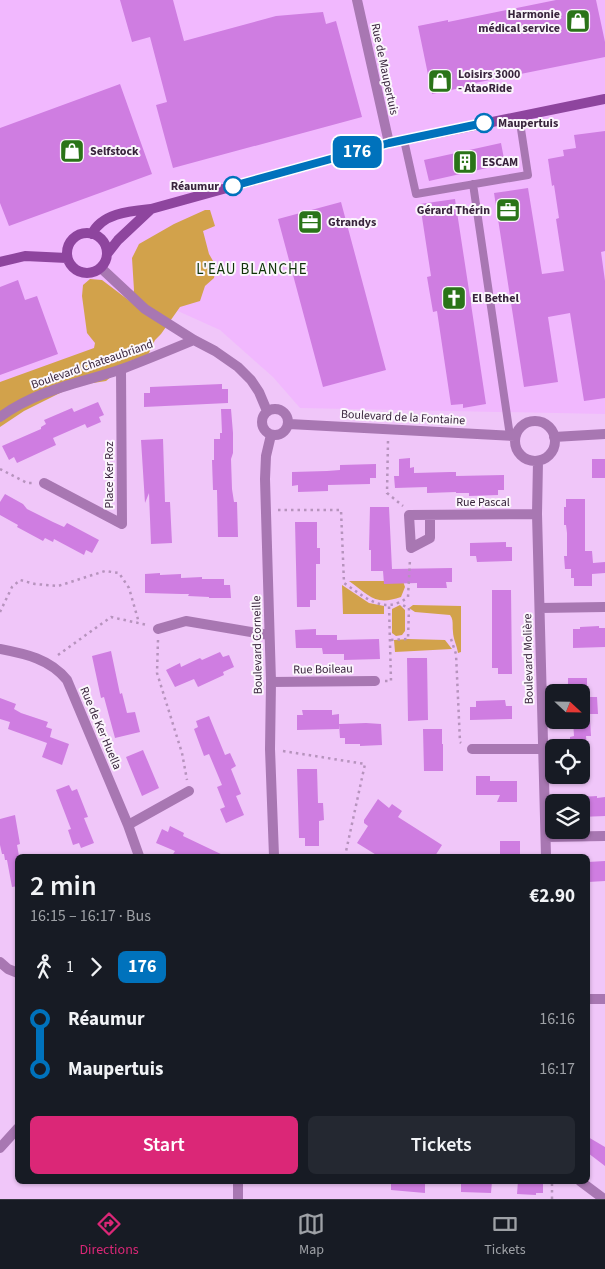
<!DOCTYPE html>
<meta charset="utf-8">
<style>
body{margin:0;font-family:"Source Sans 3",sans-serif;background:#242831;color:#f1f3f6;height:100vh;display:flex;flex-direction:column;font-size:19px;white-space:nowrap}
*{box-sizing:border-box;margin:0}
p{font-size:16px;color:#9ea1a6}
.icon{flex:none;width:28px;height:28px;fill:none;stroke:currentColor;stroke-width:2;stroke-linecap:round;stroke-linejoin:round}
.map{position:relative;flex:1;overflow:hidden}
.details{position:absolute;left:15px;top:854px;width:575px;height:330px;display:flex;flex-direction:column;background:#171b24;border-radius:8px;box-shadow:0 1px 4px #0004}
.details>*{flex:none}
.badge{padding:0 10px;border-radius:8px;font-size:18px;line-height:32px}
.needle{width:32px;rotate:112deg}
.buttons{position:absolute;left:545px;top:684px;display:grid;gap:10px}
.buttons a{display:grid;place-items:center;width:45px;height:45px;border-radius:8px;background:#171b24;box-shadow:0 1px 4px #0004;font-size:25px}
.map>.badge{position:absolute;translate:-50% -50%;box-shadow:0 0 0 2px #fff}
.legs{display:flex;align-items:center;gap:8px;height:55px;padding:0 15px;font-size:16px}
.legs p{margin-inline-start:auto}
.summary{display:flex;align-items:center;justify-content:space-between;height:85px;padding:0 15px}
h1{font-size:28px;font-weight:600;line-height:38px}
.action{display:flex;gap:10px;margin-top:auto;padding:10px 15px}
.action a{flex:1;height:58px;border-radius:8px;background:#db2777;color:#fff;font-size:20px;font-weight:600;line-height:58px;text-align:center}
.action a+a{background:#242831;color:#f1f3f6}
ul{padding:0 15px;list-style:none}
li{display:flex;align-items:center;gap:18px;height:50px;font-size:19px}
li i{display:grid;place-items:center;width:8px;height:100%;margin:0 6px;background:currentColor}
li i::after{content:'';width:12px;height:12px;margin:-6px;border:4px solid;border-radius:50%;background:#171b24}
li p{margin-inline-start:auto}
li:first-child i{background:linear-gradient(#0000 50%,currentColor 0)}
li:last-child i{background:linear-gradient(currentColor 50%,#0000 0)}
.tab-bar{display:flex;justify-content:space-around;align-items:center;height:70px;border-top:1px solid #363941;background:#171b24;font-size:14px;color:#9ea1a6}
.tab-bar a{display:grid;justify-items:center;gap:2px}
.tab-bar .current{color:#db2777}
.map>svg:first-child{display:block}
.built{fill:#f1b8fe}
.green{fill:#d2a24b}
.building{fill:#cf7de1}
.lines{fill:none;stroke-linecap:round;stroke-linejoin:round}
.path{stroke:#b693bd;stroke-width:2.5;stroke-dasharray:2.5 4;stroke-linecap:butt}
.lane{stroke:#a877b2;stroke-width:8}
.street{stroke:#a877b2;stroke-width:10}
.secondary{stroke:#8e459e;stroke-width:10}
.line-1-casing{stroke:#fff;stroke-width:11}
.line-1{stroke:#0072bc;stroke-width:8}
.stop-1-dot{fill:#fff;stroke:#0072bc;stroke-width:2.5}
.labels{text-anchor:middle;stroke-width:4;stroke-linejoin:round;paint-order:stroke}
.poi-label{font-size:12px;font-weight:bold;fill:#38243c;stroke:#fbf6fc;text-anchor:start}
.street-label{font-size:12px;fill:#38243c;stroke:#fbf6fc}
.stop-label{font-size:12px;font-weight:bold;fill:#38243c;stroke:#fbf6fc;text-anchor:start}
.quarter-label{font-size:15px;letter-spacing:1px;fill:#103308;stroke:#fbf6fc}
</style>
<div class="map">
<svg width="605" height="1199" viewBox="0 0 605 1199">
<rect width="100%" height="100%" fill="#f0c6f9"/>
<path class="built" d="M0,0H605V414L300,408L273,377L220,330L169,307L0,402Z"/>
<path class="green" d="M205,210H210L215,226L203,231L209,254L216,266L214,278L205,286L200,301L180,307L161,334L155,340L148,355L130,361L106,381L74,386L24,411L0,427V382L94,348L95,343L87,333L82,296L83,285L90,279L102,280L131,302L134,290L132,258L139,244L174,224Z
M349,581H403L405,587L401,597C375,606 370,596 349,581Z
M342,585L369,603L384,606V614H343Z
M400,605L405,610V631L402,635L396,636L392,633V609Z
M413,605L461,606V652L458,653C457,646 453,638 453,632C452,625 454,620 450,615L415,612L409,608Z
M408,639L445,640L452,649L395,652L394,640Z"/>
<path class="building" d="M120,0H173L184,41L276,16L323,12L326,24L336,21L362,117L173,168L156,105L167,102L150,37L132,42Z
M556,0H596L605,42V57L470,84V86L432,94L418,26L448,20V22Z
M120,84L152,174L9,226L0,203V128Z
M605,131V251L601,252L605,281V398L584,401L570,313L548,317L558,382L524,387L494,193L528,188L542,274L564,271L556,219L559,218L554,185L552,186L548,159L564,156L563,150L576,148L574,135Z
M501,143L505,164L429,181L424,160Z
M455,199L470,297L475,299L471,304L486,404L463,408V404L451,405L437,311L433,312L427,277L431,276L420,204Z
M341,202L386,370L323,387L278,219Z
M18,280L25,300L37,296L58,354L0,375V287Z
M222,384V389H228V403L144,407V393H150V387Z
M98,402L104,415L99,417L101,422L87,428L85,424L53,438L56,445L17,463L14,457L9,460L2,446L41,429V427L46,424L44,420L72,408L74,412Z
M221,409H231L233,433V453L231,459L232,489L234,502H237L238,537H218L217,490H213L212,460H214V439H220V433H222Z
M163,439L165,502H170L172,543L151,544L149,493L145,503L141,440Z
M410,458V468L414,467V473L450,472H456V476L504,475V490H498V495L469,496V493H456V492L427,493V487L395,488L394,476H399V459Z
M592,459H605V478H592Z
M376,464V478H370V484L328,485V491L298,492V485L292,486V472L327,471L340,470V465Z
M5,494L23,504L27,509L53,522L64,527L67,523L99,540L92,553L86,550L84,555L54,539L53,542L45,538L43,541L17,527L18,525L0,515V502Z
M566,499H585V551H592L593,563L605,562V573L592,574V586H574V578H571V569H565L564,556H567V533L566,525H564V507H566Z
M370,507H389L392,569L452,568V582H446L447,588H417V583L384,584L383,571H371V550H369Z
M295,522H317V548H320V564H316V600H310V607H297Z
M506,542V547H512V561L477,562L476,556H470V543Z
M160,573V575L181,574V578L202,577V579H224V585H230L231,598H209V597L188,596L189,594H181L145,593V574Z
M492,590H511L512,674H498V668H492Z
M599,626V628H605V647L573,648V629H580V627Z
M316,629V635H337V640L379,639L380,659L344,660V654H323L322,648H296L295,630Z
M111,651L120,694L122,693L127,713L135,712L140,732L115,738L104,697L101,698L92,656Z
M220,652L223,657L229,655L234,667L223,672L224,675L198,687L194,679L175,687L166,670L180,663L181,667L200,658L202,660Z
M407,658H427L428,720L408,721Z
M568,678H587V692H568Z
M581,697H597L598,714H581Z
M0,698L16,704L14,709L21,713L48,722L46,727L52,729L50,737L69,744L62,765L42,757L47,743L8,729L10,722L0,719Z
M505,700L506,706H512V719L470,720V707H476V701Z
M302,710H332V715L339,714V729L297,730V715H303Z
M209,716L225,755L230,753L236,766L231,769L241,794L236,796L244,815L226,823L220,809L225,807L217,787L222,785L209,754L204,756L194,729L198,727L196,721Z
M573,720H590L591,736H586L587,748H570V737L574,736Z
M366,723L381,724L382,745L360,746V744H345V738H340L339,724Z
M423,729H442V744H443V771H424Z
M143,750L159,788L142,796L126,757Z
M297,769H317L318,803H323L324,820L319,821V846H305V838H299Z
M476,776H490V781H517V802H497L500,795H476Z
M69,785L72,791L77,789L88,817L84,818L94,843L81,848L79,843L73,845L68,830L71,829L56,790Z
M597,796V798L605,797V816L581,817V797Z
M378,799L389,808L392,804L402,811L398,817L442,845L435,856H378L357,843L368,826L364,823V820Z
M15,815L20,844L17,845L19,856H18V886L12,887L7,860H5L4,854H2L0,845V819Z
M170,826L184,833L183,836L225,856H172L175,851L156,843L162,829L168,832Z
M500,841H520V856H500Z
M605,861V881L588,882V862Z
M588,1137L605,1147V1166L588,1153Z
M391,1181H425V1193L391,1190Z
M461,1181H492L491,1193L461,1192Z
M518,1181H543V1193H536V1195L517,1194Z"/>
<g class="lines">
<path class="path" d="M388,441L387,493L403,506
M0,469L27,483H33
M278,510H341L344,583C365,597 384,616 408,597L410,559
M0,612L12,587L20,580L35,584L58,586L105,571L119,573L129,588L139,623
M451,639L456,654L460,742L461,743
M158,640L157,673L182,753L187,780
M391,640L408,639L409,608L400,604
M58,655L111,617L147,625
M385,681H391L389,606
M283,751L365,764L345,856
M552,1199V1181"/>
<path class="lane" d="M404,140L416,194L528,175L519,116
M473,184L510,436"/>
<path class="street" d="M357,0L389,143
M101,268L145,309L194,340L215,351L238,367L251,380L259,392L267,411
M262 422a13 13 0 1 1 26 0a13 13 0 1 1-26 0Z
M0,417C39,389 78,384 122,369C146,360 170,350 194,340
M515 441a20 20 0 1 1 40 0a20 20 0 1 1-40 0Z
M289,424L515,436
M271,435L266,456L265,479L271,682L270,749L274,856
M554,437L605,434
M538,461L537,514L546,856
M44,483L122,524L121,369
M430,515V538L411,548L409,515L537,514
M540,608L605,607
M158,629L186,621L269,635
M0,649C26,654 50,659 67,680L128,825L139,856
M271,682L375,681
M472,749H543
M128,825L189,791
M546,837L605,836
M0,962L8,969L18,973
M588,999H605
M0,1148L18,1128
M580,1181L604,1199
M238,1199V1181"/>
<path class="secondary" d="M67 253a20 20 0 1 1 40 0a20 20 0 1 1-40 0Z
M92,234C102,213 131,211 151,209L389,143L605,99
M107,254L118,240L151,209
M0,262L25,256L67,258"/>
</g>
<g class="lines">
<defs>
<path id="line-1" d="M233,186L389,143L484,123"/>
</defs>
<use href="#line-1" class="line-1-casing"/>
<use href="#line-1" class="line-1"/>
</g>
<defs>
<symbol id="shop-square" viewBox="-11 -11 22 22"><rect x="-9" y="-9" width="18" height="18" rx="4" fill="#2a7418" stroke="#fbf6fc"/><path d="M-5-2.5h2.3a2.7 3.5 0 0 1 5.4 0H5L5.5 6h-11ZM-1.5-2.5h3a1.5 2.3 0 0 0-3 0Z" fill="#fff"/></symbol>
<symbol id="building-square" viewBox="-11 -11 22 22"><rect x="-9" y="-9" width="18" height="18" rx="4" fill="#2a7418" stroke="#fbf6fc"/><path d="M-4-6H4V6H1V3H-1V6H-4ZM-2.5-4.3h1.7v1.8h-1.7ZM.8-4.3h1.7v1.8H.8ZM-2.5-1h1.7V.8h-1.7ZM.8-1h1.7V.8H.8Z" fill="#fff"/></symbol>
<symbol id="office-square" viewBox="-11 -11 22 22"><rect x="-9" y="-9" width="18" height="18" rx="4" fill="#2a7418" stroke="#fbf6fc"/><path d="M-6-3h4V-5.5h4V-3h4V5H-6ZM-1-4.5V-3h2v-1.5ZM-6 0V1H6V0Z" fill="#fff"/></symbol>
<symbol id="church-square" viewBox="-11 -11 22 22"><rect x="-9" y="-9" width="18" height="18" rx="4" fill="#2a7418" stroke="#fbf6fc"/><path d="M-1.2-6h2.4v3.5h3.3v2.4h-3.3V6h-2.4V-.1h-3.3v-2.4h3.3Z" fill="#fff"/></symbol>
</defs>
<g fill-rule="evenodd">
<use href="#shop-square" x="564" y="7" width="28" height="28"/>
<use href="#shop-square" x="426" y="67" width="28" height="28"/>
<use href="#shop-square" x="58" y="137" width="28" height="28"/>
<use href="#building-square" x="451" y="148" width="28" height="28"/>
<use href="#office-square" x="494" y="196" width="28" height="28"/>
<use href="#office-square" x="296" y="208" width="28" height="28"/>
<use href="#church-square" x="440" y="284" width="28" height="28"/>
</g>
<g class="stop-1-dot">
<circle cx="484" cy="123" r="9"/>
<circle cx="233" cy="186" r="9"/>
</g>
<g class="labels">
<g class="poi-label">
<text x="560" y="18" text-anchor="end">Harmonie<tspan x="560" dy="14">médical service</tspan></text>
<text x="458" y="78">Loisirs 3000<tspan x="458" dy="14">- AtaoRide</tspan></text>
<text x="90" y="155">Selfstock</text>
<text x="482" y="166">ESCAM</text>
<text x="490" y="214" text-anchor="end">Gérard Thérin</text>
<text x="328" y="226">Gtrandys</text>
<text x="472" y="302">El Bethel</text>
</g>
<g class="street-label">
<text transform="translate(385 69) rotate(78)" y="4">Rue de Maupertuis</text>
<text transform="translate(92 364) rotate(-19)" y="4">Boulevard Chateaubriand</text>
<text transform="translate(403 417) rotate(3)" y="4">Boulevard de la Fontaine</text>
<text transform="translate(109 475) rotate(-90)" y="4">Place Ker Roz</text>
<text x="483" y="506">Rue Pascal</text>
<text transform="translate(257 645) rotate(-91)" y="4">Boulevard Corneille</text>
<text transform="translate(528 659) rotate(-91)" y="4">Boulevard Molière</text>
<text transform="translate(323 669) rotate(-1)" y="4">Rue Boileau</text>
<text transform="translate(101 728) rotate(67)" y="4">Rue de Ker Huella</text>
</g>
<g class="stop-label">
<text x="498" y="127">Maupertuis</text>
<text x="219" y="190" text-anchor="end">Réaumur</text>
</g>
<g class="quarter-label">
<text x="252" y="274">L'EAU BLANCHE</text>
</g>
</g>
</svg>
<div class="buttons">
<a><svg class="needle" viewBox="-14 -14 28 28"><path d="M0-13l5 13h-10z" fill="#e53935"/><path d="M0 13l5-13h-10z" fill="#9ea1a6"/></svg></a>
<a><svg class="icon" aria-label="locate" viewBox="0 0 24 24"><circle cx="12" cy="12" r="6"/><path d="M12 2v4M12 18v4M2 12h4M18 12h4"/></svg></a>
<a><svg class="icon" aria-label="layers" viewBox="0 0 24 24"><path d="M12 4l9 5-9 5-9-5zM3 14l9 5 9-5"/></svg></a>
</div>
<b class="badge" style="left:357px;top:152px;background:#0072bc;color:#fff">176</b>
<section class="details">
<div class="summary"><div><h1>2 min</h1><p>16:15 – 16:17 · Bus</p></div><b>€2.90</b></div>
<div class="legs"><svg class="icon" aria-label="walk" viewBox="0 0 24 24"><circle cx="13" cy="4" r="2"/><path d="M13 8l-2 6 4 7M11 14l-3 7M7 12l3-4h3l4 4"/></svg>1<svg class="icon" aria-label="forward" viewBox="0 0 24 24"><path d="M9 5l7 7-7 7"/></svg><b class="badge" style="background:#0072bc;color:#fff">176</b></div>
<ul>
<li><i style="color:#0072bc"></i><b>Réaumur</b><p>16:16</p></li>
<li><i style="color:#0072bc"></i><b>Maupertuis</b><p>16:17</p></li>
</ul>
<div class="action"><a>Start</a><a>Tickets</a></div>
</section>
</div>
<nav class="tab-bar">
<a class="current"><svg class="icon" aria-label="directions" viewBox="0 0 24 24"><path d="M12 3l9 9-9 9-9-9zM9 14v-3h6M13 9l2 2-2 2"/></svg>Directions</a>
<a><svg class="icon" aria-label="map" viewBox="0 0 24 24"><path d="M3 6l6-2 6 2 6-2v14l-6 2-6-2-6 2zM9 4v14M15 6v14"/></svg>Map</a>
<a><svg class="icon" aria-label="tickets" viewBox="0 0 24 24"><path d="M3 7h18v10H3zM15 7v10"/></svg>Tickets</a>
</nav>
